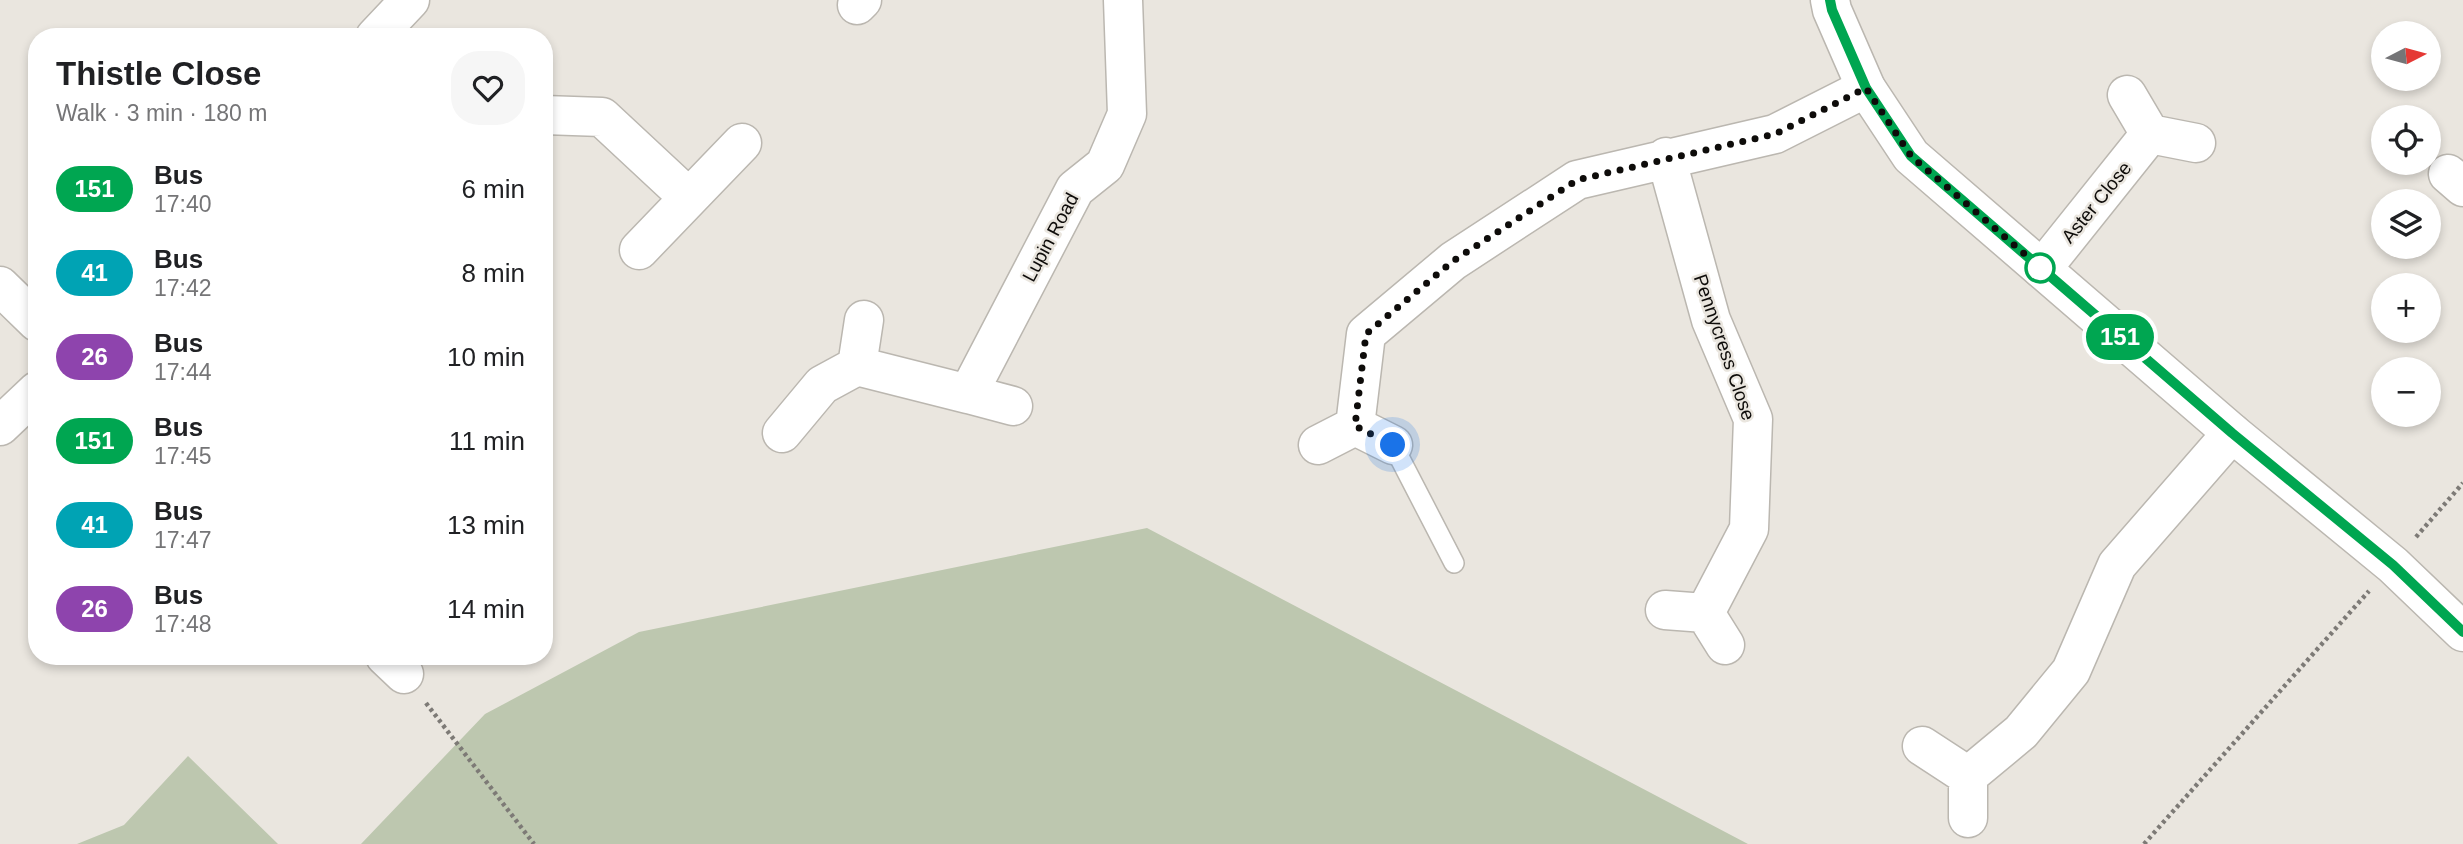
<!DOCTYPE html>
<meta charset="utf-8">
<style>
body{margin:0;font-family:Arial,sans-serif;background:#f6f6f6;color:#202124;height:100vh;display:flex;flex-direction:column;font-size:26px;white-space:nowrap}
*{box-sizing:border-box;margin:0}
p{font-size:23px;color:#757577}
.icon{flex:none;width:38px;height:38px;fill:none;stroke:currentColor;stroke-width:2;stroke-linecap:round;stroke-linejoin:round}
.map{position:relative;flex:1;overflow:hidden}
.side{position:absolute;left:28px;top:28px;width:525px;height:637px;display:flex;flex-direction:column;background:#fff;border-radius:28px;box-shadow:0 4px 10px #0003}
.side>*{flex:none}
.badge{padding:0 14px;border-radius:23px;font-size:24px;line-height:46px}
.needle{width:46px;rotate:84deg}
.buttons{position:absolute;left:2371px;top:21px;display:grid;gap:14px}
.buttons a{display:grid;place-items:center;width:70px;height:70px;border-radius:50%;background:#fff;box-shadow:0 4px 10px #0003;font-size:35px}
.you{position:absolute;width:35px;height:35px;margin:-18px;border:5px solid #fff;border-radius:50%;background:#1a73e8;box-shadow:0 0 0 10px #1a73e833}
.map>.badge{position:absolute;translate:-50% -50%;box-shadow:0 0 0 4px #fff}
.round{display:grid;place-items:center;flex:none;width:74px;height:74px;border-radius:28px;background:#f6f6f6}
.overview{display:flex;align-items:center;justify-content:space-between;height:119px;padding:0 28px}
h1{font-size:33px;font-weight:700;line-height:52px}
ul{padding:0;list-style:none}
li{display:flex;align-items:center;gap:21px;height:84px;padding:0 28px}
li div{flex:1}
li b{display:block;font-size:26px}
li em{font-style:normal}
li .badge{min-width:77px;font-weight:700;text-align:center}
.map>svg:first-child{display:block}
.green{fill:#bdc7af}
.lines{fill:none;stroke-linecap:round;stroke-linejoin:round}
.service-casing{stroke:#bbb7b0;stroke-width:22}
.minor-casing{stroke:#bbb7b0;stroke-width:41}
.tertiary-casing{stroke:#bbb7b0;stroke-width:41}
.path{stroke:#7d7a76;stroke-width:4.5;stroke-dasharray:3.5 3.5;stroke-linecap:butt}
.service{stroke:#fff;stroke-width:19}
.minor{stroke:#fff;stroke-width:38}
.tertiary{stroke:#fff;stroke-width:38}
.line-casing{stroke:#fff;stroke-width:16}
.line{stroke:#00a651;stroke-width:10}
.walk{stroke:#0e0c0a;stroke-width:7;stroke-dasharray:0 12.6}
.stop-dot{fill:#fff;stroke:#00a651;stroke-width:3.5}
.labels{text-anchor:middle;stroke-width:5;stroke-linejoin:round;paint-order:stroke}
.street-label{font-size:19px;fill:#0e0c0a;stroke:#eae6df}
</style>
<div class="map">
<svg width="2463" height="844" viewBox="0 0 2463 844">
<rect width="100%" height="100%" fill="#eae6df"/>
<path class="green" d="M1147,528L1748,844H361L485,714L639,632Z
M188,756L278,844H77L124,825Z"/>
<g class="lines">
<defs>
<path id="service" d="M1393,445L1454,563"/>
<path id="minor" d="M857,5L862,0
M375,37L410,0
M544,115L602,117L689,198L639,250
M2150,134L2196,143
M1666,157L1711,320L1753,419L1749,529L1705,613L1725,645
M2448,174L2463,187
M689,198L742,143
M2042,269L2150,134L2127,95
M0,286L37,322
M857,366L864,320
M968,394L1013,406
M0,426L37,391
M782,433L822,385L857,366L968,394L1075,189L1105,165L1127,114L1123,0
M1318,445L1355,426
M1393,445L1355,426L1366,334L1453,261L1577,180L1775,134L1866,88
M1665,610L1705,613
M385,656L404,674
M1922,746L1968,776L2021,732L2071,671L2117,565L2232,433
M1968,776V818"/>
<path id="tertiary" d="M1830,0L1832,10L1866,88L1911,156L2232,433L2393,565L2463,632"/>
</defs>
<use href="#service" class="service-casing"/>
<use href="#minor" class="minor-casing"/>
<use href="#tertiary" class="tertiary-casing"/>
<path class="path" d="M2416,537L2463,483
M426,703L534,844
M2144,844L2369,591"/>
<use href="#service" class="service"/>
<use href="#minor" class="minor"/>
<use href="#tertiary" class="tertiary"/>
</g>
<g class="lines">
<defs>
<path id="line" d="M1830,0L1832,10L1866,88L1911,156L2232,433L2393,565L2463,632"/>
</defs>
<use href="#line" class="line-casing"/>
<use href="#line" class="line"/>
<path class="walk" d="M1393,445L1355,426L1366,334L1453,261L1577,180L1775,134L1866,88L1911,156L2042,269L2040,268"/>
</g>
<circle class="stop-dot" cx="2040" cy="268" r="14"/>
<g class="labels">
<g class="street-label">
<text transform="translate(2096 202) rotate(-51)" y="7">Aster Close</text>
<text transform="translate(1050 237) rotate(-62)" y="7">Lupin Road</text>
<text transform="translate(1725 347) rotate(71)" y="7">Pennycress Close</text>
</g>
</g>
</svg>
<div class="buttons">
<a><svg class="needle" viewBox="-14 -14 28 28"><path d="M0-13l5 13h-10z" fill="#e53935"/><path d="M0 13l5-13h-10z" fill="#757577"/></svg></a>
<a><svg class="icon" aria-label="locate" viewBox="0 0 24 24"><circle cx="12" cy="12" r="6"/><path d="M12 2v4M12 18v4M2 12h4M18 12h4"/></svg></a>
<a><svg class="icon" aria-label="layers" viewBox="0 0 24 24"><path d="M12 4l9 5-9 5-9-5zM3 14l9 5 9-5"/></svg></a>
<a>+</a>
<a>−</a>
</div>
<div class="you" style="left:1393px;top:445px"></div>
<b class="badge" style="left:2120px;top:337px;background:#00a651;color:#fff">151</b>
<section class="side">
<div class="overview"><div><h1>Thistle Close</h1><p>Walk · 3 min · 180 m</p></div><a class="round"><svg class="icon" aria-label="heart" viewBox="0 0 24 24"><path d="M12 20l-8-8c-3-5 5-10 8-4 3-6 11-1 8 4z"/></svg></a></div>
<ul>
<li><span class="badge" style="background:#00a651;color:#fff">151</span><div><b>Bus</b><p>17:40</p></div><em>6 min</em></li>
<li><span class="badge" style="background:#00a3b4;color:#fff">41</span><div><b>Bus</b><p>17:42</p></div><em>8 min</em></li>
<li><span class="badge" style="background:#8e44ad;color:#fff">26</span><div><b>Bus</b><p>17:44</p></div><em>10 min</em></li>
<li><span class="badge" style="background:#00a651;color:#fff">151</span><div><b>Bus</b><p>17:45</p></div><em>11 min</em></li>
<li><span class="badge" style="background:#00a3b4;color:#fff">41</span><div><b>Bus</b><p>17:47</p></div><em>13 min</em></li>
<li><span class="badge" style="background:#8e44ad;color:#fff">26</span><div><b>Bus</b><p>17:48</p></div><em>14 min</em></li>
</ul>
</section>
</div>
